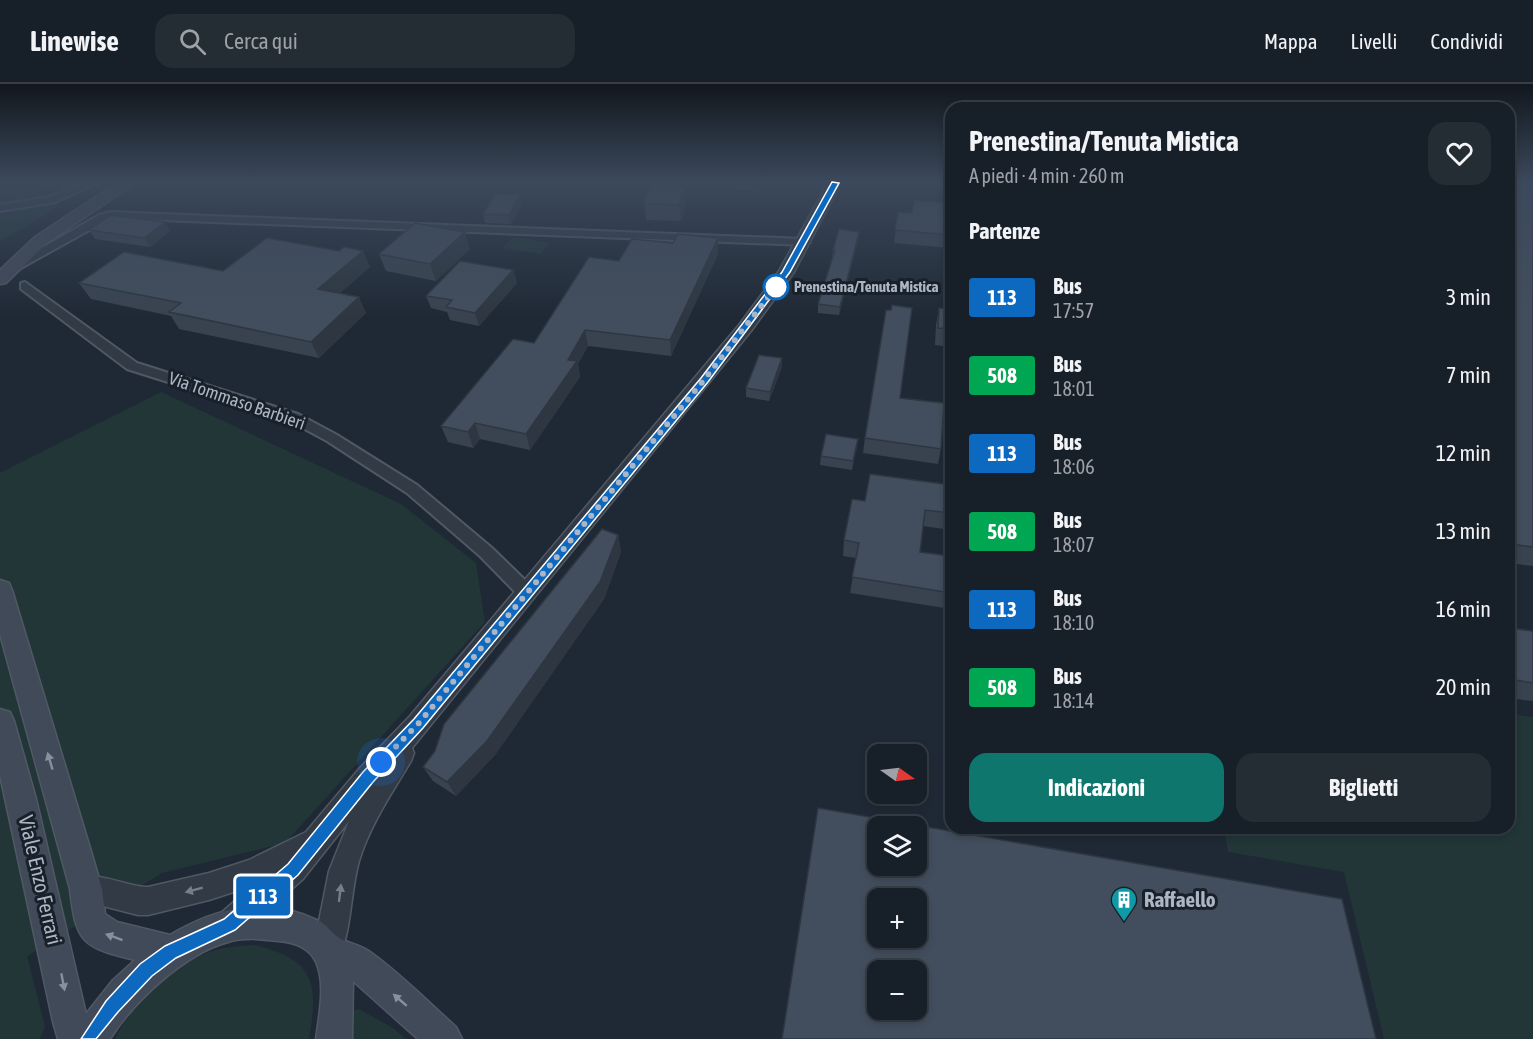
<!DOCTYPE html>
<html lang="it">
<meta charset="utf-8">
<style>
body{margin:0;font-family:"Asap Condensed",sans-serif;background:#242c34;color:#f1f3f6;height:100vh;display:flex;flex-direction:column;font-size:22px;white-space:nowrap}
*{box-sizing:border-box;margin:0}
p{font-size:20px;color:#9ea2a8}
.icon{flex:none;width:33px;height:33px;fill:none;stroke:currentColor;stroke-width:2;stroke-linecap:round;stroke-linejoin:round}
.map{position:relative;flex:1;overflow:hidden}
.details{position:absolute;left:945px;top:18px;width:570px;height:732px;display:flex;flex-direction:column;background:#171f28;border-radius:18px;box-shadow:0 3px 9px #0003,0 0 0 2px #363d45}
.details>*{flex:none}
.badge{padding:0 12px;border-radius:4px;font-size:21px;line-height:39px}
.needle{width:39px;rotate:104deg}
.buttons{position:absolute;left:867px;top:660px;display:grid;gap:12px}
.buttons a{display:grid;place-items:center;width:60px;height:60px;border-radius:12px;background:#171f28;box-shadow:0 3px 9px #0003,0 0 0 2px #363d45;font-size:30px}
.you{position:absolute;width:30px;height:30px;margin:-15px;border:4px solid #fff;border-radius:50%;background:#1a73e8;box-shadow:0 0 0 9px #1a73e833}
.map>.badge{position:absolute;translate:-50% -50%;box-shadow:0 0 0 3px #fff}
h2{padding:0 24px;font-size:22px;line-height:54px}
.round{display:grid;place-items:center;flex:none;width:63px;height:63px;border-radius:18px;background:#242c34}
.head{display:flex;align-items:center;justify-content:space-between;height:102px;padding:0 24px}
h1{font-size:28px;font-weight:700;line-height:45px}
.action{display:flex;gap:12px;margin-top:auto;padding:12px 24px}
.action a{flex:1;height:69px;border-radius:18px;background:#0f766e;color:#fff;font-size:24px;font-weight:700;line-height:69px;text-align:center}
.action a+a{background:#242c34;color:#f1f3f6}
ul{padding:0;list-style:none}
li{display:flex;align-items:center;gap:18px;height:78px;padding:0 24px}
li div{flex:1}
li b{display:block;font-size:22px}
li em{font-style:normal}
li .badge{min-width:66px;font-weight:700;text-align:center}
header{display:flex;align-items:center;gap:36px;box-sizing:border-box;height:84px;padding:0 30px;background:#171f28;border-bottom:2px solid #363d45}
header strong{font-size:28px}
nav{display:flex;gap:33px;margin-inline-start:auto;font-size:21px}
.search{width:420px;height:54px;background:#242c34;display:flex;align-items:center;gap:15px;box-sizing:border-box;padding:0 21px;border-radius:18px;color:#9ea2a8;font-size:22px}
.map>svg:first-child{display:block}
.green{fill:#223637}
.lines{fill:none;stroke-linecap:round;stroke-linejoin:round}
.minor-casing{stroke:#505864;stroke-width:4}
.tertiary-casing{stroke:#505864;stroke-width:3}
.secondary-casing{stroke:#505864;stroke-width:3}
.minor{fill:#323b45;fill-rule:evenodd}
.tertiary{fill:#323b45;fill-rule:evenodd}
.secondary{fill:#414a58;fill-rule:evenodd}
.wall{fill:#394350}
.shaded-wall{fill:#2e3741}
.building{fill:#424e5d;stroke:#2e3741;stroke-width:1.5;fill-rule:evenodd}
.oneway{fill:#87909e}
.oneway2{fill:#757e8a}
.line{fill:#0c69bf;stroke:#fff;stroke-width:1.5}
.walk{stroke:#acb5c3;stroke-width:6;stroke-dasharray:0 10.8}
.stop-dot{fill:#fff;stroke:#0c69bf;stroke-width:3}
.labels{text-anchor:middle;stroke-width:6;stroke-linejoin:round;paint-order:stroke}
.far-stop-label{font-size:15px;font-weight:bold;fill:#acb5c3;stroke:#18202a;text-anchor:start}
.street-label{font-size:18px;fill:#acb5c3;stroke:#18202a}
.near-street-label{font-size:21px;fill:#acb5c3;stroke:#18202a}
.near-poi-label{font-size:21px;font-weight:bold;fill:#acb5c3;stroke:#18202a;text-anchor:start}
</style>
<header>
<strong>Linewise</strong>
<div class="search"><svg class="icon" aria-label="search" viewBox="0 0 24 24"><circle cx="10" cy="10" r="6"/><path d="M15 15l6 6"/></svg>Cerca qui</div>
<nav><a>Mappa</a><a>Livelli</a><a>Condividi</a></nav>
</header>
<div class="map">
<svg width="1533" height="955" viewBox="0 0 1533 955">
<rect width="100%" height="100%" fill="#1f2935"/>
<path class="green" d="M0,99H73L60,106L44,107L60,121L0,158Z
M513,153L550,159L541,170L503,164Z
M161,308L401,420L476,479L485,538L285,759L162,789L27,872L45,943L40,955H0V389Z
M1509,630L1533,633V955H1384L1344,788L1228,768L1224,744H1509Z
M255,861C314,876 319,898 309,955H115C133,918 166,885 204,870C220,863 238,862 255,861Z
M359,925L393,944L406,955H350L354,926Z"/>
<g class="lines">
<defs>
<path id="minor" d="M83,99H98L55,118L0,127V121L49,113Z
M111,128L804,155L810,158L804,161L111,134L19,185L15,187L9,183L99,131Z
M25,198L137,279L298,330L337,351L417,401L492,464L533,504L536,509L533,514L527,516L521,514L480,472L407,409L327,357L288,336L127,285L21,205V199Z"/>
<path id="tertiary" d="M828,99H841L794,188L751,247L412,664L414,669L411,677C392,709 370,741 359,777C350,810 352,845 338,877L328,882L318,877L313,867L329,787L349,737L303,795L240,850L230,854L220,850L216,840L220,830L252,802L209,816L148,831H138L76,815L72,805L76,795C98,786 125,803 148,803L209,789L249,776L306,748L359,685L410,632L739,241L779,187Z"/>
<path id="secondary" d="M117,99H135L47,159L6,199L0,200V186L35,153Z
M0,496L9,499L12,506L90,764L102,805L105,830L117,838L170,851C218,823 264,812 317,836C327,840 334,852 341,855C351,860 361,861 370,868C401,890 428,918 456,943L462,955H418L353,897L352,955H316C319,932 326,900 316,878C309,863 293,858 278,857C262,855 244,853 228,858C184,870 134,917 110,955H58L53,938L0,691V625L10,628L14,637L36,715L86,930L113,896L135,876C82,863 76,859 70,805L0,550Z"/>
</defs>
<use href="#minor" class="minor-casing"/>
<use href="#tertiary" class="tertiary-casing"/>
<use href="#secondary" class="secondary-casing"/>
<use href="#minor" class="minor"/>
<use href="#tertiary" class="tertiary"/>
<use href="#secondary" class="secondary"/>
</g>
<path class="wall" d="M651,99H682L681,102H684L686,119L681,137L646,136L644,119Z
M736,99H765L758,108L736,105Z
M1509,99H1533V482L1509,479Z
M520,111L522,119L511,140L485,139L483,130Z
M951,119V164L894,159L898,128L912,129Z
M89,146L170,147L150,163L95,155Z
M859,148L858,156L839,231L818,229V220L832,175L833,166Z
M470,165L436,197L386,187L379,170Z
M363,167L370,183L340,209L366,229L319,274L179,245L171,232L91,215L79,199L223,187Z
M718,170L671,272L588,262L578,280L580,293L530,366L480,355L473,364L448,358L441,342L534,259L619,177Z
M513,186L517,199L479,242L450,236L447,228L431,224L426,212Z
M939,224L951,225V263L935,261L936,241Z
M891,226L900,314L941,365L938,380L863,369L865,354Z
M782,283L769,317L746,313V304Z
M858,355L852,386L820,381L821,372Z
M951,401V446L923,442L920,468L951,472V525L850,509L856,474L843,472L844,456L865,417Z
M618,451L621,468L604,515L495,671L456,712L433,697L423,683Z
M1509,544L1533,547V617L1509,614Z"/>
<path class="shaded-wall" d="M676,99H682L677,118L675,102Z
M758,99H765L758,108Z
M684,102L686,119L681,137L679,121Z
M520,111L522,119L511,140L509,131Z
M165,138L170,147L150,163L144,154Z
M465,148L470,165L436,197L430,180Z
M859,148L858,156L839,231L840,223Z
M718,154V170L671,272L670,256Z
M363,167L370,183L326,221L318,205Z
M513,186L517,199L479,242L475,229Z
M359,213L366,229L319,274L311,258Z
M585,246L588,262L578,280L580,293L530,366L526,350Z
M782,274V283L769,317L770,308Z
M475,339L480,355L473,364L468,348Z
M858,355L857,364L852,386L853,377Z
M618,451L621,468L604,515L495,671L456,712L447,698Z"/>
<path class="building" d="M651,99H676L675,102H684L679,121L644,119Z
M1509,99H1533V463L1509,460Z
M495,110L520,111L509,131L483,130Z
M914,116L951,119V151L895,146L898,128L912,129Z
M111,131L165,138L144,154L89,146Z
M415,139L465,148L430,180L379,170Z
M839,145L859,148L847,196L840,223L818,220L835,166H833Z
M678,150L718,154L670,256L585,246L568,276L577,277L526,350L475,339L468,348L441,342L513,255L534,259L589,173L619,177L632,155L673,159Z
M267,154L339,167L344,163L363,167L318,205L359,213L311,258L169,228L181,219L79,199L124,168L223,187Z
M460,177L513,186L475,229L446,223L452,216L426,212Z
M892,221L912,224L900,314L944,319L941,365L865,354L886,226H891Z
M939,224L951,225V245L938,244Z
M759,271L782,274L770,308L746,304Z
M826,350L858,355L853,377L821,372Z
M870,390L951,401V429L925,426L920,468L951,472V509L852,493L859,459L844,456L852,415L865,417Z
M602,445L618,451L600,498L487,657L447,698L423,683L435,667L444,640Z
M1509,544L1533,547V599L1509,595Z
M818,724L1342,815L1376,955H782ZM878,742H916V782H878ZM878,814H916V854H878ZM878,886H916V926H878Z"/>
<defs><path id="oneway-solid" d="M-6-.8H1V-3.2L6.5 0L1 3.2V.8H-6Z" transform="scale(1.5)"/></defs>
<g class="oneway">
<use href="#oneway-solid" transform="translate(50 677) rotate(-106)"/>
<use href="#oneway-solid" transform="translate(114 853) rotate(-160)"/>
<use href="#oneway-solid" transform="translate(63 898) rotate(79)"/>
<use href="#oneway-solid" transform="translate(400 916) rotate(-139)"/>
</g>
<g class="oneway2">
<use href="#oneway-solid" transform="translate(194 806) rotate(165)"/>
<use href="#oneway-solid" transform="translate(340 809) rotate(-83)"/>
</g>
<linearGradient id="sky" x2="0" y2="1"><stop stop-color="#11171d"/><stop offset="0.42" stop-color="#3c495c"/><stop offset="1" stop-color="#3c495c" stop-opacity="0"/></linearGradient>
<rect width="1533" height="233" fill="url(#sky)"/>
<path class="line" d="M832,98L839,99L790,188L708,298L423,644L373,698L298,791L235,846L176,874L152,892L118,928L96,955H81L106,917L140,880L165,862L224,835L288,780L363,688L414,635L701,294L782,188Z"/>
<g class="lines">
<path class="walk" d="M381,678L419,639L704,296L776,203"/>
</g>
<defs>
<symbol id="building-pin" viewBox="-11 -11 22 30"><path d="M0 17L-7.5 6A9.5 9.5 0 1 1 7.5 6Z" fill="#0f9aa8" stroke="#18202a"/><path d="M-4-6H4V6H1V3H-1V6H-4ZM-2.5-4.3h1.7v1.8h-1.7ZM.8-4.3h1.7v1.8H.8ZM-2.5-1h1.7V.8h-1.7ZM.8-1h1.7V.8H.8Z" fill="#fff"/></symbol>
</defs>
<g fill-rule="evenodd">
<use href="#building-pin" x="1109" y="801" width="30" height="40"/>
</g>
<circle class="stop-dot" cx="776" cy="203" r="12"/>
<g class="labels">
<g class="far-stop-label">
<text x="794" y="208">Prenestina/Tenuta Mistica</text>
</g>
<g class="street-label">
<text transform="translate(237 317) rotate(19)" y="6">Via Tommaso Barbieri</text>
</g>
<g class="near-street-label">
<text transform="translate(40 796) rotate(77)" y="7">Viale Enzo Ferrari</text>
</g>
<g class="near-poi-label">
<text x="1144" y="823">Raffaello</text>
</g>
</g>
</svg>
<div class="buttons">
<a><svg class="needle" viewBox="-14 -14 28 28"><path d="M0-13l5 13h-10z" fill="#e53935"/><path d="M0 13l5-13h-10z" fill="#9ea2a8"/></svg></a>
<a><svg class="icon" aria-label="layers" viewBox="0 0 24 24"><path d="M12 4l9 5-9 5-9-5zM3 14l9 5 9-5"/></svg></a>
<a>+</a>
<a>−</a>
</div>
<div class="you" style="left:381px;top:678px"></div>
<b class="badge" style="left:263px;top:812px;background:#0c69bf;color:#fff">113</b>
<section class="details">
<div class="head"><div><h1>Prenestina/Tenuta Mistica</h1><p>A piedi · 4 min · 260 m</p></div><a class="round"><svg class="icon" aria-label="heart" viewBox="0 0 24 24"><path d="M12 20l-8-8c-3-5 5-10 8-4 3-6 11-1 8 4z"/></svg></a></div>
<h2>Partenze</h2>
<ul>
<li><span class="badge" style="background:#0c69bf;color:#fff">113</span><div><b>Bus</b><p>17:57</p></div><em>3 min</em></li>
<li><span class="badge" style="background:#00a651;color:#fff">508</span><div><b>Bus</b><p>18:01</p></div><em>7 min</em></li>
<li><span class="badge" style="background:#0c69bf;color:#fff">113</span><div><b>Bus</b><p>18:06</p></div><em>12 min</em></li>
<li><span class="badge" style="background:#00a651;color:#fff">508</span><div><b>Bus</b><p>18:07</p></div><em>13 min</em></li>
<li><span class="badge" style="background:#0c69bf;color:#fff">113</span><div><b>Bus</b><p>18:10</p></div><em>16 min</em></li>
<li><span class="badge" style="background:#00a651;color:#fff">508</span><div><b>Bus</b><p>18:14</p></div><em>20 min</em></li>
</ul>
<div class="action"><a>Indicazioni</a><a>Biglietti</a></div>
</section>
</div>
